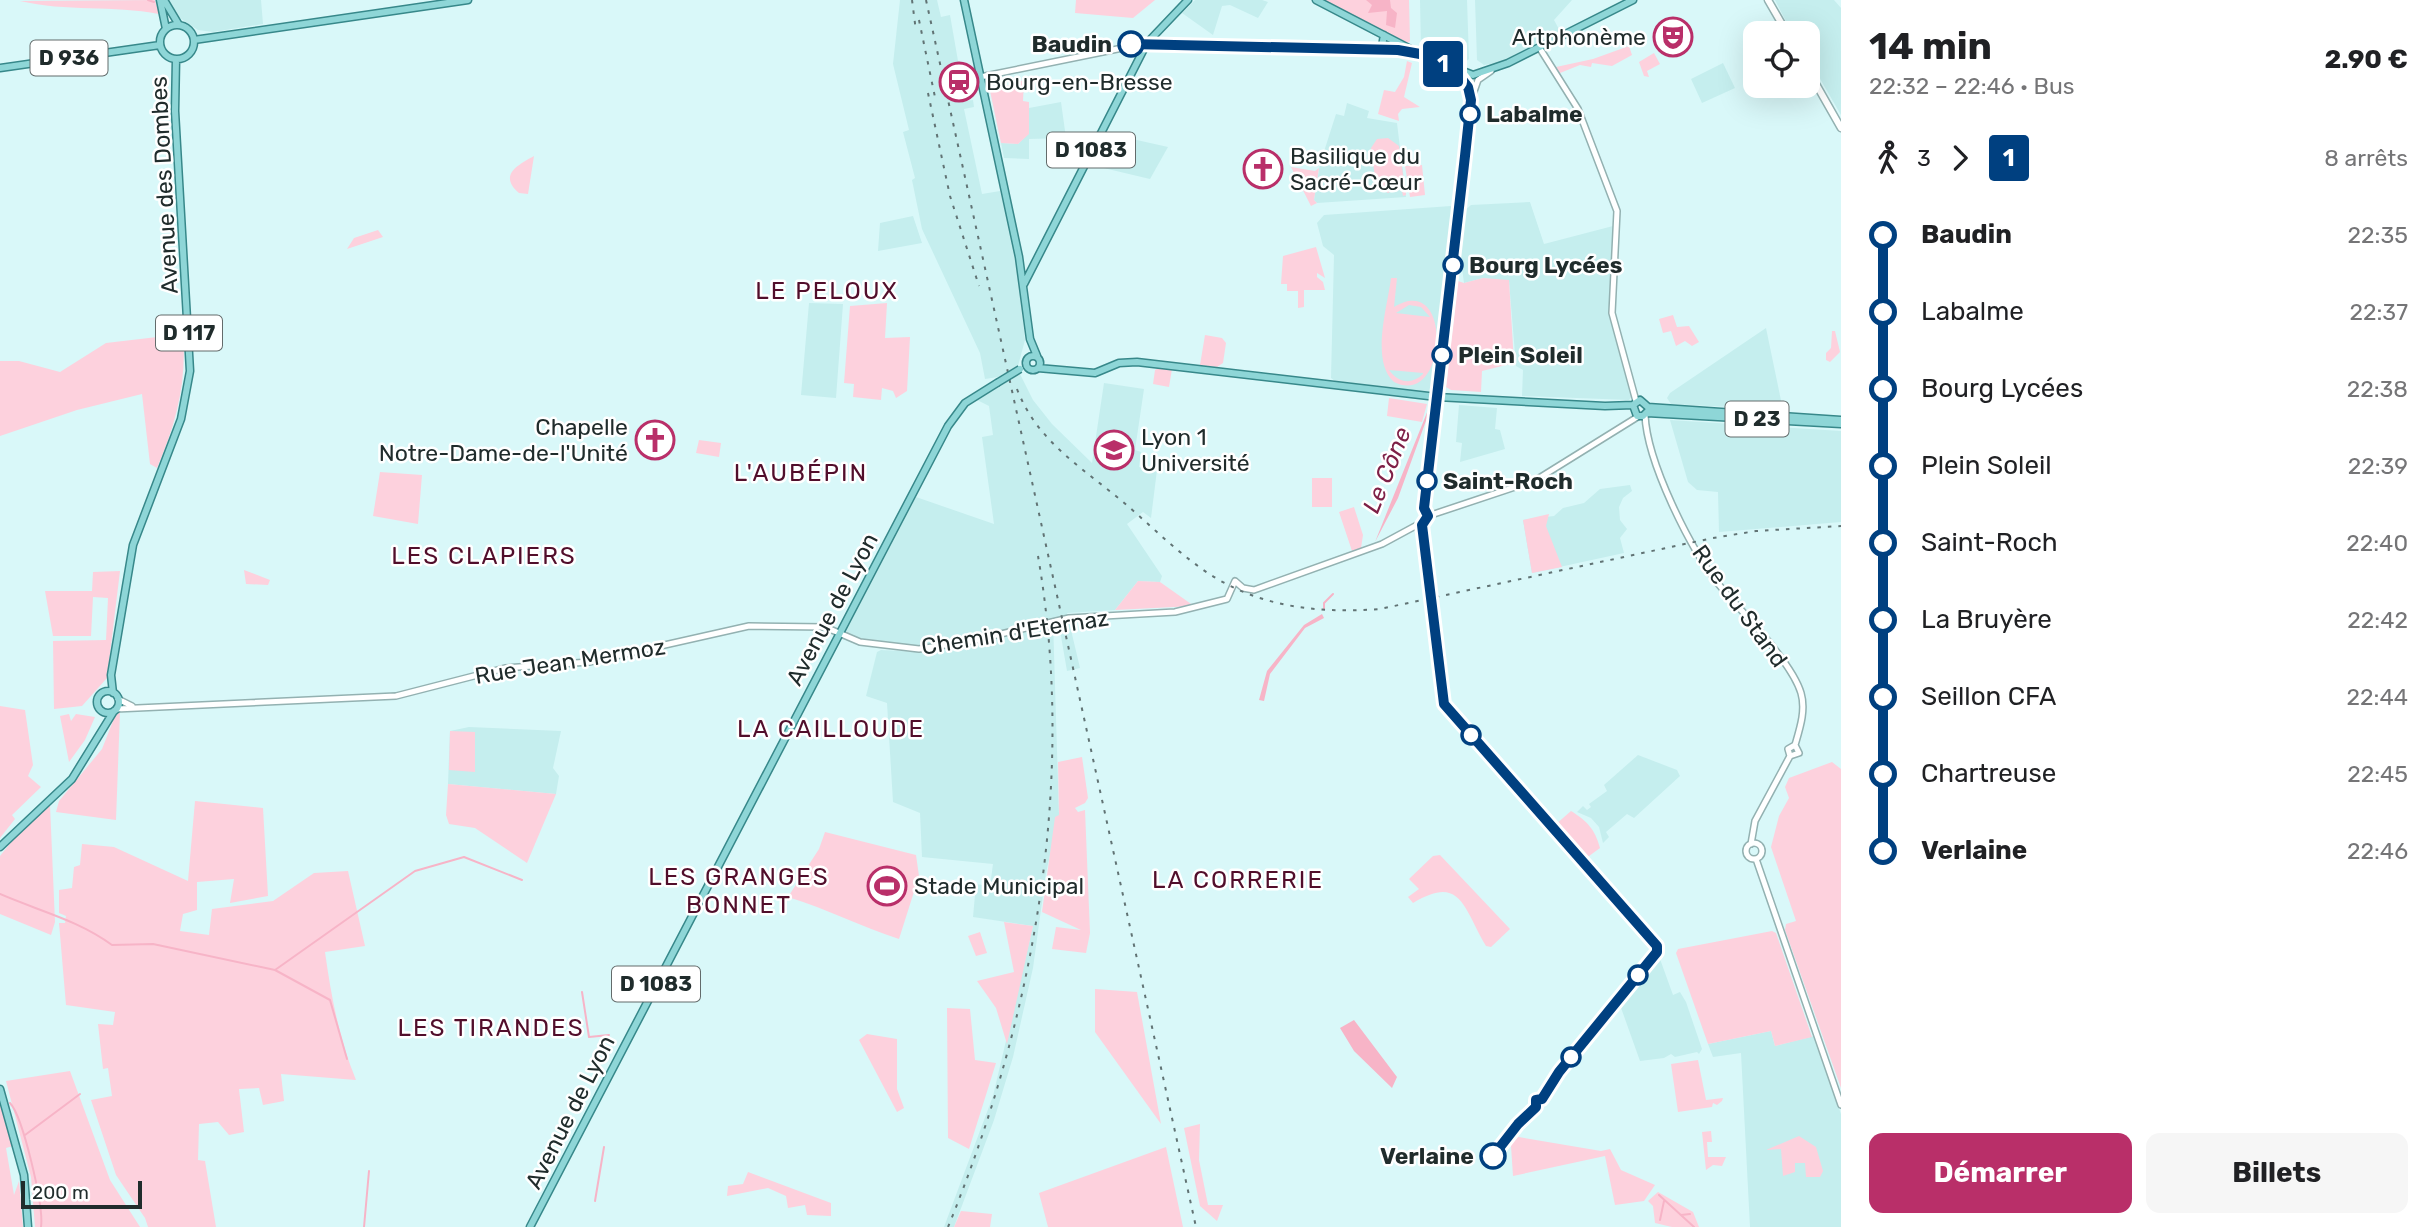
<!DOCTYPE html>
<html lang="fr">
<meta charset="utf-8">
<style>
body{margin:0;font-family:Rubik,sans-serif;background:#f6f6f6;color:#202124;height:100vh;display:flex;flex-direction:column;font-size:26px;white-space:nowrap}
*{box-sizing:border-box;margin:0}
p{font-size:23px;color:#757577}
.icon{flex:none;width:38px;height:38px;fill:none;stroke:currentColor;stroke-width:2;stroke-linecap:round;stroke-linejoin:round}
.map{position:relative;flex:1;overflow:hidden}
.drawer{display:flex;flex-direction:column;background:#fff;width:595px}
.drawer>*{flex:none}
.badge{padding:0 14px;border-radius:5px;font-size:24px;line-height:46px}
.fabs{position:absolute;left:1743px;top:21px;display:grid;gap:14px}
.fabs a{display:grid;place-items:center;width:77px;height:77px;border-radius:14px;background:#fff;box-shadow:0 7px 28px #0002;font-size:35px}
.scale{position:absolute;left:21px;bottom:18px;width:121px;box-sizing:border-box;padding-left:7px;border:4px solid #202c2c;border-top:0;font-size:19px;line-height:24px;white-space:nowrap;color:#202c2c;-webkit-text-stroke:5px #fff;paint-order:stroke}
.map>.badge{position:absolute;translate:-50% -50%;box-shadow:0 0 0 4px #fff}
.legs{display:flex;align-items:center;gap:10px;height:77px;padding:0 28px;font-size:23px}
.legs p{margin-inline-start:auto}
.overview{display:flex;align-items:center;justify-content:space-between;height:119px;padding:0 28px}
h1{font-size:38px;font-weight:700;line-height:52px}
.action{display:flex;gap:14px;margin-top:auto;padding:14px 28px}
.action a{flex:1;height:80px;border-radius:14px;background:#b92f69;color:#fff;font-size:28px;font-weight:700;line-height:80px;text-align:center}
.action a+a{background:#f6f6f6;color:#202124}
ul{padding:0 28px;list-style:none}
li{display:flex;align-items:center;gap:24px;height:77px;font-size:26px}
li i{display:grid;place-items:center;width:10px;height:100%;margin:0 9px;background:currentColor}
li i::after{content:'';width:18px;height:18px;margin:-9px;border:5px solid;border-radius:50%;background:#fff}
li p{margin-inline-start:auto}
li:first-child i{background:linear-gradient(#0000 50%,currentColor 0)}
li:last-child i{background:linear-gradient(currentColor 50%,#0000 0)}
main{display:flex;flex:1;min-height:0}
.map>svg:first-child{display:block}
.built{fill:#c5eeee}
.green{fill:#fdd1dd;fill-rule:evenodd}
.water{fill:#f7b4c7}
.lines{fill:none;stroke-linecap:round;stroke-linejoin:round}
.stream{stroke:#f7b4c7;stroke-width:2}
.tertiary-casing{stroke:#93b1b1;stroke-width:8}
.secondary-casing{stroke:#93b1b1;stroke-width:9}
.primary-casing{stroke:#37888a;stroke-width:9}
.tertiary{stroke:#fff;stroke-width:5}
.secondary{stroke:#fff;stroke-width:6}
.primary{stroke:#8ed6d7;stroke-width:6}
.rail{stroke:#617374;stroke-width:2;stroke-dasharray:3.5 7;stroke-linecap:butt}
.primary-bridge-casing{stroke:#37888a;stroke-width:9;stroke-linecap:butt}
.primary-bridge{stroke:#8ed6d7;stroke-width:6}
.line-1-casing{stroke:#fff;stroke-width:16}
.line-1{stroke:#004080;stroke-width:10}
.stop-1-dot{fill:#fff;stroke:#004080;stroke-width:3.5}
.labels{text-anchor:middle;stroke-width:5;stroke-linejoin:round;paint-order:stroke}
.shield{fill:#fff;stroke:#636b6b;stroke-width:2}
.shield-label{font-size:21px;font-weight:bold;fill:#202c2c}
.poi-label{font-size:23px;fill:#202c2c;stroke:#fff;text-anchor:start}
.stop-label{font-size:23px;font-weight:bold;fill:#202c2c;stroke:#fff;text-anchor:start}
.street-label{font-size:23px;fill:#202c2c;stroke:#fff}
.neighbourhood-label{font-size:24px;letter-spacing:2px;fill:#510e2b;stroke:#fff}
.water-label{font-size:24px;font-style:italic;fill:#7e2047;stroke:#fff}
</style>
<main>
<div class="map">
<svg width="1841" height="1227" viewBox="0 0 1841 1227">
<rect width="100%" height="100%" fill="#d9f8f9"/>
<path class="built" d="M168,0H261L263,24L213,32L198,30L177,16Z
M900,0H937L941,17L950,15L965,101L973,100L974,107L964,109L982,194L1000,191L1017,260L1025,340L1018,366L998,377L985,379L980,353L922,229L912,180L915,178L903,132L909,130L893,64Z
M1195,0H1262L1268,2L1258,18L1230,5L1222,6L1213,35L1182,13Z
M1420,0H1467L1469,59L1463,64L1421,49Z
M1475,0H1572L1554,20L1561,33L1503,62L1484,65L1477,60Z
M1775,0H1834L1841,8V115L1808,58V33H1792Z
M1723,63L1735,88L1702,103L1691,79Z
M1061,102L1066,138L1029,139V159L1004,158L1001,143L1018,144L1028,134L1029,108Z
M1347,103L1369,111L1367,118L1397,123L1406,197L1317,203L1314,200L1320,164L1336,114L1344,116Z
M1119,136L1168,147L1150,179L1091,165L1104,138L1116,143Z
M1530,202L1544,244L1613,226L1611,322L1633,395L1629,400L1522,396L1523,370L1516,366L1509,281L1483,278L1464,283L1460,253L1464,211L1471,205Z
M1451,206L1454,209L1433,389L1429,392L1335,381L1331,378L1334,255L1323,246L1317,223L1324,215Z
M913,216L922,243L878,251L880,223Z
M809,303L843,304L836,398L801,395Z
M1766,328L1783,410L1671,404L1667,398L1670,393Z
M1020,374L1033,400L1052,424L1092,463L1104,383L1144,389L1135,450L1141,452L1139,467L1157,470L1151,518L1143,512L1127,524L1162,576L1160,582L1138,581L1115,610L1067,613L1080,668L1067,671L1058,619L1053,620L1059,815L1046,873L1033,968L1013,1057L994,1120L954,1227H944L993,1096L1033,926L973,917L976,884L990,886L993,864L922,857L920,813L893,802L887,703L866,696L877,652L881,650L921,652L973,645L1044,627L1045,621L973,638L919,646L868,641L851,637L846,631L916,497L994,524L982,437L993,435L989,406L977,400Z
M1459,405L1497,408L1495,429L1500,430L1505,449L1460,462L1462,443L1456,442Z
M1670,420L1841,431V522L1719,532L1718,492L1697,490L1688,482Z
M1630,485L1632,491L1623,498L1619,507L1620,520L1627,529L1620,538L1624,553L1532,573L1523,520L1554,516L1563,508L1584,503L1600,489Z
M469,727L561,731L553,768L559,776L556,794L448,784L450,731Z
M1638,755L1677,770L1680,776L1634,818L1627,814L1606,832L1609,837L1603,843L1599,827L1591,818L1577,812L1583,806L1587,810L1591,807L1589,804L1607,791L1604,785Z
M1660,959L1673,995L1680,992L1686,1002L1702,1049L1699,1054L1697,1052L1675,1057L1671,1054L1664,1058L1640,1061L1620,1005Z
M1771,1031L1775,1046L1814,1036L1841,1114V1227H1750L1741,1053L1713,1057L1708,1044Z"/>
<path class="green" d="M155,0L159,14C113,5 66,12 20,1Z
M1076,0H1155L1133,18L1075,13Z
M1324,0H1409L1410,41L1408,43Z
M1629,46L1632,55L1612,66L1592,63L1591,67L1580,65L1560,73L1556,67L1593,59Z
M1654,53L1660,64L1647,71L1649,77L1644,76L1639,62Z
M1407,61L1412,63L1404,97L1420,107L1402,109L1398,114L1399,121L1378,114L1384,90L1395,92L1404,77Z
M1024,80L1023,101L1029,102V134L1018,144L1001,143L990,91Z
M1388,138L1399,146L1406,195L1403,196L1401,186L1388,193L1376,185L1371,148L1377,139Z
M534,156L528,194L519,193C498,175 518,165 534,156Z
M1422,165L1425,195L1410,197L1405,166Z
M1291,167L1315,171L1319,168L1314,200L1317,203L1311,206Z
M378,230L383,237L347,249L354,238Z
M1316,247L1325,278L1317,273V277L1323,282L1325,290H1304V307L1298,308V291H1287V284H1281L1283,256Z
M1391,278H1397L1394,307C1454,270 1448,409 1394,382C1370,361 1388,305 1391,278ZM1409,305L1421,307L1430,317L1396,313ZM1389,370L1423,373V374C1412,385 1398,383 1389,370Z
M1483,278L1509,280L1514,363L1482,371L1481,392L1451,390L1446,387L1458,281L1464,283Z
M887,303L885,338L910,337L907,391L896,398L893,391L882,388L881,400L853,397L854,384L844,383L850,306Z
M1673,315L1677,327L1689,326L1699,342L1692,346L1685,341L1676,346L1671,331L1663,333L1659,319Z
M1832,331H1835L1840,352L1830,362L1826,360V353L1831,348Z
M183,334C187,382 176,424 157,468L150,464L142,394L77,410L0,436V361H19L60,372L106,343Z
M1205,335L1222,338L1226,343L1223,363L1217,367L1200,365Z
M1159,368L1172,369L1169,387L1153,384L1155,370Z
M1389,398L1427,404L1422,422L1387,416Z
M699,440L721,443L719,457L696,453Z
M380,472L422,475L418,524L373,516Z
M1312,478H1332V507H1312Z
M1354,507L1363,535L1361,548L1352,551L1339,512Z
M1549,514L1546,526L1562,567L1532,573L1523,520Z
M244,570L270,580L268,585L246,584Z
M120,571L107,678L82,706L54,709L53,641L106,640L108,598L93,597L91,636H53L45,591H92L93,572Z
M1138,581L1160,582L1194,606L1115,610Z
M0,706L25,710L33,765L28,776L41,787L12,815L15,819L0,838Z
M120,712L116,820L56,812L59,801L102,749L115,716Z
M69,714L71,721L76,714L95,717L85,740L69,762L60,716Z
M450,731L475,732V772L449,770Z
M1082,757L1088,798L1085,803L1075,808L1078,812L1085,810L1090,933L1086,953L1052,949L1056,927L1081,930L1042,912L1055,817L1059,815L1058,762Z
M1832,762L1841,769V1088L1785,930L1786,924L1796,921L1771,847L1779,816L1789,798L1785,787L1789,778Z
M448,784L556,794L527,863L475,828L449,824L446,815Z
M195,801L263,808L268,896L230,903L234,879L197,882V910L183,914L180,931L209,935L212,909L273,901L314,873L348,871L365,946L325,952C331,995 339,1039 356,1080L281,1074L284,1101L263,1105L259,1088L239,1089L244,1132L229,1135L218,1122L199,1124L198,1160L205,1161L216,1227H148L145,1218L116,1175L91,1100L112,1096L108,1068L103,1069L98,1024L113,1025L115,1012L66,1005L59,923H65L66,916L59,913V890L72,888L74,867L80,865L82,844L114,847L188,881Z
M50,805L55,922L51,935L0,914V856L20,831Z
M1571,811C1587,821 1595,829 1600,848L1585,859L1555,825Z
M825,832L916,855L919,876L899,939C860,926 827,909 788,897L819,849Z
M1440,855L1510,929L1491,947L1486,946C1463,907 1461,874 1413,903L1408,897L1419,889L1409,879L1433,856Z
M1004,922L1033,926L1007,1044L996,1008L977,981L1014,972Z
M1772,931L1776,933L1812,1037L1775,1046L1771,1031L1708,1044L1676,953L1678,949Z
M980,932L987,953L976,956L968,936Z
M1095,989L1137,992L1161,1124L1095,1032Z
M947,1008L970,1009L975,1060L996,1063L969,1149L948,1138Z
M867,1034L897,1039V1089L904,1108L897,1112L859,1040Z
M1698,1060L1706,1100L1723,1098L1722,1101L1717,1105L1713,1103L1712,1107L1678,1112L1671,1064Z
M70,1071L110,1180L140,1227H35L31,1177L6,1081Z
M0,1104L13,1146L6,1148L14,1195L19,1181L23,1227H0Z
M1200,1124L1199,1160L1208,1205H1223L1217,1221L1200,1206L1184,1128Z
M1711,1131L1712,1142H1707L1708,1157H1726L1722,1166L1713,1165L1706,1170L1702,1132Z
M1513,1136L1601,1151L1610,1149L1621,1170L1655,1185L1644,1201L1615,1205L1605,1156L1513,1176L1511,1146Z
M1799,1136L1816,1147L1823,1171L1820,1177H1806L1805,1163H1795V1172L1783,1176L1781,1149L1766,1150Z
M1166,1147L1183,1227H1048L1039,1193Z
M748,1172L831,1203V1216L807,1215L805,1205L788,1208L786,1196L768,1188L727,1196L728,1186L743,1184Z
M1658,1192L1693,1212L1699,1227H1672L1655,1223L1653,1206L1648,1201Z
M961,1211L992,1214L990,1227H954Z"/>
<path class="water" d="M1366,0H1390L1391,8L1397,13L1395,28L1386,25L1387,11L1368,13L1372,5Z
M1428,410L1427,418L1398,498L1375,542Z
M1322,614L1324,618L1305,628L1270,674L1264,701L1259,700L1267,671L1304,625Z
M1354,1020L1397,1077L1392,1088L1354,1051L1340,1028Z"/>
<g class="lines">
<path class="stream" d="M148,0L154,2
M1324,609V603L1333,594
M0,894C39,911 78,920 112,945L153,944L275,970L415,871L464,857L522,880
M275,970L330,1000L347,1059
M582,992L589,1037L609,1035
M10,1103C23,1117 44,1206 41,1227
M25,1135L80,1094
M1659,1195L1694,1227
M595,1201L604,1147
M1681,1215L1690,1214
M1660,1220L1664,1201
M364,1227L369,1171"/>
<defs>
<path id="tertiary" d="M1539,47L1578,109L1617,211L1612,313L1636,401
M1454,69L1466,83L1471,99
M980,77L1147,43
M1645,415C1647,462 1690,549 1720,586C1741,611 1792,662 1801,693C1806,710 1800,728 1795,745L1788,749L1790,756L1799,753L1795,745
M1428,516L1536,480L1639,416
M1422,525L1428,516L1424,512L1425,495L1471,100L1478,80L1491,71
M118,699L132,706
M116,709L396,696L505,668L589,662L749,626L825,627L860,642L919,649L971,641L1069,618L1175,612L1227,599L1235,581L1243,588L1254,590L1382,544L1419,524
M1746 851a8 8 0 1 1 16 0a8 8 0 1 1-16 0Z
M1751,844L1755,821L1790,756
M1756,859L1841,1105"/>
<path id="secondary" d="M1768,0L1787,33
M1808,70L1841,128"/>
<path id="primary" d="M160,0L166,29
M164,0L179,25
M964,0L1019,257L1030,339L1037,356
M1316,0L1420,54L1473,75L1508,63L1633,0
M160 42a17 17 0 1 1 34 0a17 17 0 1 1-34 0Z
M194,40L468,0
M1147,43L1371,49L1382,46L1384,35
M1376,51L1414,52
M0,68L160,45
M1024,284L1147,43L1188,0
M1026 363a7 7 0 1 1 14 0a7 7 0 1 1-14 0Z
M1038,368L1095,373L1119,363L1137,362L1437,397L1605,406L1633,405L1640,400L1648,407
M1633,405L1637,416H1643L1648,411
M1648,407L1841,420
M1647,413L1841,424
M97 702a11 11 0 1 1 22 0a11 11 0 1 1-22 0Z
M113,693L111,675L133,545L181,419L190,371L175,111L176,59
M0,847L72,779L114,711
M0,1089L24,1175L28,1227
M530,1227L948,426L965,403L997,383"/>
</defs>
<use href="#tertiary" class="tertiary-casing"/>
<use href="#secondary" class="secondary-casing"/>
<use href="#primary" class="primary-casing"/>
<use href="#tertiary" class="tertiary"/>
<use href="#secondary" class="secondary"/>
<use href="#primary" class="primary"/>
<path class="rail" d="M912,0L916,31
M926,0L1196,1227
M919,20L936,102
M928,93L950,196L979,286
M1017,389C1036,439 1078,465 1117,497C1143,518 1167,543 1194,563C1249,606 1312,614 1380,609L1713,538L1756,531L1841,526
M948,1227C1034,1017 1077,782 1038,556"/>
<defs>
<path id="primary-bridge" d="M997,383L1020,369"/>
</defs>
<use href="#primary-bridge" class="primary-bridge-casing"/>
<use href="#primary-bridge" class="primary-bridge"/>
</g>
<g class="lines">
<defs>
<path id="line-1" d="M1131,44L1398,50L1420,54L1454,69L1468,87L1471,100L1465,156L1424,508L1428,516L1422,525L1444,704L1657,946V952L1559,1072L1542,1099L1536,1100V1107L1518,1124L1493,1156"/>
</defs>
<use href="#line-1" class="line-1-casing"/>
<use href="#line-1" class="line-1"/>
</g>
<defs>
<symbol id="theatre-ring" viewBox="-11 -11 22 22"><circle r="9.5" fill="#fff" stroke="#b92f69" stroke-width="1.5"/><path d="M-5-5.5Q0-4 5-5.5V0Q5 5 0 6Q-5 5-5 0ZM-3.3-2.5H-1v1.5H-3.3ZM1-2.5H3.3v1.5H1ZM-2.8 1Q0 5.5 2.8 1Z" fill="#b92f69"/></symbol>
<symbol id="station-ring" viewBox="-11 -11 22 22"><circle r="9.5" fill="#fff" stroke="#b92f69" stroke-width="1.5"/><path d="M-3-6H3Q5-6 5-4V2Q5 4 3 4L4.5 6H3L1.5 4h-3L-3 6H-4.5L-3 4Q-5 4-5 2V-4Q-5-6-3-6ZM-3.5-4v3h7v-3ZM-3.5 1v1.5H-2V1ZM2 1v1.5H3.5V1Z" fill="#b92f69"/></symbol>
<symbol id="church-ring" viewBox="-11 -11 22 22"><circle r="9.5" fill="#fff" stroke="#b92f69" stroke-width="1.5"/><path d="M-1.2-6h2.4v3.5h3.3v2.4h-3.3V6h-2.4V-.1h-3.3v-2.4h3.3Z" fill="#b92f69"/></symbol>
<symbol id="university-ring" viewBox="-11 -11 22 22"><circle r="9.5" fill="#fff" stroke="#b92f69" stroke-width="1.5"/><path d="M0-5L7-2L0 1L-7-2ZM-4 1L0 2.5L4 1V4Q0 6-4 4Z" fill="#b92f69"/></symbol>
<symbol id="stadium-ring" viewBox="-11 -11 22 22"><circle r="9.5" fill="#fff" stroke="#b92f69" stroke-width="1.5"/><path d="M0-5a6.5 5 0 1 0 0 10a6.5 5 0 1 0 0-10ZM-3.5-1.8h7v3.6h-7Z" fill="#b92f69"/></symbol>
</defs>
<g fill-rule="evenodd">
<use href="#theatre-ring" x="1651" y="15" width="44" height="44"/>
<use href="#station-ring" x="937" y="60" width="44" height="44"/>
<use href="#church-ring" x="1241" y="147" width="44" height="44"/>
<use href="#church-ring" x="633" y="418" width="44" height="44"/>
<use href="#university-ring" x="1092" y="428" width="44" height="44"/>
<use href="#stadium-ring" x="865" y="864" width="44" height="44"/>
</g>
<g class="stop-1-dot">
<circle cx="1131" cy="44" r="12"/>
<circle cx="1470" cy="114" r="9"/>
<circle cx="1453" cy="265" r="9"/>
<circle cx="1442" cy="355" r="9"/>
<circle cx="1427" cy="481" r="9"/>
<circle cx="1471" cy="735" r="9"/>
<circle cx="1638" cy="975" r="9"/>
<circle cx="1571" cy="1057" r="9"/>
<circle cx="1493" cy="1156" r="12"/>
</g>
<g class="labels">
<g class="shield">
<rect x="30.5" y="40.5" width="77" height="35" rx="5"/>
<rect x="1047" y="132.5" width="88" height="35" rx="5"/>
<rect x="156" y="315.5" width="66" height="35" rx="5"/>
<rect x="1725.5" y="401.5" width="63" height="35" rx="5"/>
<rect x="612" y="966.5" width="88" height="35" rx="5"/>
</g>
<g class="shield-label">
<text x="69" y="65">D 936</text>
<text x="1091" y="157">D 1083</text>
<text x="189" y="340">D 117</text>
<text x="1757" y="426">D 23</text>
<text x="656" y="991">D 1083</text>
</g>
<g class="poi-label">
<text x="1646" y="45" text-anchor="end">Artphonème</text>
<text x="986" y="90">Bourg-en-Bresse</text>
<text x="1290" y="164">Basilique du<tspan x="1290" dy="26">Sacré-Cœur</tspan></text>
<text x="628" y="435" text-anchor="end">Chapelle<tspan x="628" dy="26">Notre-Dame-de-l'Unité</tspan></text>
<text x="1141" y="445">Lyon 1<tspan x="1141" dy="26">Université</tspan></text>
<text x="914" y="894">Stade Municipal</text>
</g>
<g class="stop-label">
<text x="1112" y="52" text-anchor="end">Baudin</text>
<text x="1486" y="122">Labalme</text>
<text x="1469" y="273">Bourg Lycées</text>
<text x="1458" y="363">Plein Soleil</text>
<text x="1443" y="489">Saint-Roch</text>
<text x="1474" y="1164" text-anchor="end">Verlaine</text>
</g>
<g class="street-label">
<text transform="translate(164 185) rotate(-93)" y="8">Avenue des Dombes</text>
<text transform="translate(1740 606) rotate(54)" y="8">Rue du Stand</text>
<text transform="translate(832 609) rotate(-62)" y="8">Avenue de Lyon</text>
<text transform="translate(1015 632) rotate(-9)" y="8">Chemin d'Eternaz</text>
<text transform="translate(570 661) rotate(-9)" y="8">Rue Jean Mermoz</text>
<text transform="translate(570 1112) rotate(-63)" y="8">Avenue de Lyon</text>
</g>
<g class="neighbourhood-label">
<text x="827" y="299">LE PELOUX</text>
<text x="801" y="481">L'AUBÉPIN</text>
<text x="484" y="564">LES CLAPIERS</text>
<text x="831" y="737">LA CAILLOUDE</text>
<text x="739" y="885">LES GRANGES<tspan x="739" dy="28">BONNET</tspan></text>
<text x="1238" y="888">LA CORRERIE</text>
<text x="491" y="1036">LES TIRANDES</text>
</g>
<g class="water-label">
<text transform="translate(1387 470) rotate(-68)" y="8">Le Cône</text>
</g>
</g>
</svg>
<div class="fabs">
<a><svg class="icon" aria-label="locate" viewBox="0 0 24 24"><circle cx="12" cy="12" r="6"/><path d="M12 2v4M12 18v4M2 12h4M18 12h4"/></svg></a>
</div>
<div class="scale">200 m</div>
<b class="badge" style="left:1443px;top:64px;background:#004080;color:#fff">1</b>
</div>
<section class="drawer">
<div class="overview"><div><h1>14 min</h1><p>22:32 – 22:46 · Bus</p></div><b>2.90 €</b></div>
<div class="legs"><svg class="icon" aria-label="walk" viewBox="0 0 24 24"><circle cx="13" cy="4" r="2"/><path d="M13 8l-2 6 4 7M11 14l-3 7M7 12l3-4h3l4 4"/></svg>3<svg class="icon" aria-label="forward" viewBox="0 0 24 24"><path d="M9 5l7 7-7 7"/></svg><b class="badge" style="background:#004080;color:#fff">1</b><p>8 arrêts</p></div>
<ul>
<li><i style="color:#004080"></i><b>Baudin</b><p>22:35</p></li>
<li><i style="color:#004080"></i><span>Labalme</span><p>22:37</p></li>
<li><i style="color:#004080"></i><span>Bourg Lycées</span><p>22:38</p></li>
<li><i style="color:#004080"></i><span>Plein Soleil</span><p>22:39</p></li>
<li><i style="color:#004080"></i><span>Saint-Roch</span><p>22:40</p></li>
<li><i style="color:#004080"></i><span>La Bruyère</span><p>22:42</p></li>
<li><i style="color:#004080"></i><span>Seillon CFA</span><p>22:44</p></li>
<li><i style="color:#004080"></i><span>Chartreuse</span><p>22:45</p></li>
<li><i style="color:#004080"></i><b>Verlaine</b><p>22:46</p></li>
</ul>
<div class="action"><a>Démarrer</a><a>Billets</a></div>
</section>
</main>
